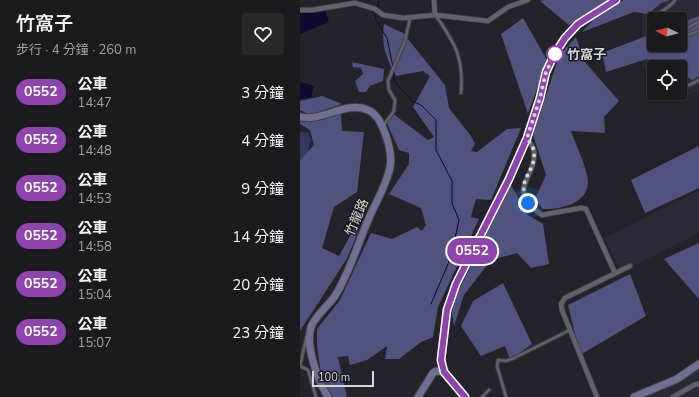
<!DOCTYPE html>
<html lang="zh-TW">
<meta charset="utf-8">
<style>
body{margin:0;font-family:"Nunito Sans","Noto Sans TC",sans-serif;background:#27272c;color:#f1f3f6;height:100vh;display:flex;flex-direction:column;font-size:15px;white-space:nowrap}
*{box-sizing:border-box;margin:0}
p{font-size:13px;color:#9fa1a4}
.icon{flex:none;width:22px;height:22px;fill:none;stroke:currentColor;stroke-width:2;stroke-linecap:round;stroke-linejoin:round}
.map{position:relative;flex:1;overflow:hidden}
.sheet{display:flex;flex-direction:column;background:#1a1a1f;width:300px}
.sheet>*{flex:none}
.badge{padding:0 8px;border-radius:13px;font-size:14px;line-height:26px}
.needle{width:26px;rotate:276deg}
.controls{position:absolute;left:347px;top:12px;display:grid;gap:8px}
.controls a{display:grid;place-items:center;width:40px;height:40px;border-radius:4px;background:#1a1a1f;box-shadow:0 1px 3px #0004,0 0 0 1px #38383d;font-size:20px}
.scale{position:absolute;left:12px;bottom:10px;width:62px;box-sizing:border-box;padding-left:4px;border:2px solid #d5d6da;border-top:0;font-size:11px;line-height:14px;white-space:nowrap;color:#d5d6da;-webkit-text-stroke:3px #191a20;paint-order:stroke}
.you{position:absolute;width:20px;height:20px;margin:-10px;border:3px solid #fff;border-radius:50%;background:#1a73e8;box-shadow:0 0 0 6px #1a73e833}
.map>.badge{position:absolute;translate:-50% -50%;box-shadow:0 0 0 2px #fff}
.round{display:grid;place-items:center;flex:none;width:42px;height:42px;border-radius:4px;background:#27272c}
.head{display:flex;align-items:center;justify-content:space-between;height:68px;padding:0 16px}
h1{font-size:19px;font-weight:600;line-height:30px}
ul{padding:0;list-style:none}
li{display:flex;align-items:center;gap:12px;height:48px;padding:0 16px}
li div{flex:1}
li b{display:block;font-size:15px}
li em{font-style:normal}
li .badge{min-width:44px;font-weight:700;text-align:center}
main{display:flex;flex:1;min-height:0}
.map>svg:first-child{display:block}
.built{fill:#2a2a36;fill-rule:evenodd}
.green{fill:#37385d}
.forest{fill:#51527e}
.water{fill:#0e092e}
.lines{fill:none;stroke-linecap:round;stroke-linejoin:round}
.stream{stroke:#0e092e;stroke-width:1}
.building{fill:#393a41;stroke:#7a7b82}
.lane-casing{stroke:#404146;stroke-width:4.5}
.street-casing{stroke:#404146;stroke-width:6}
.secondary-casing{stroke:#404146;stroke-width:9}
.lane{stroke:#606169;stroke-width:2.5}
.street{stroke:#606169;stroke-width:4.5}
.secondary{stroke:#6f7091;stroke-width:7}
.line-casing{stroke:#fff;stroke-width:9}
.line{stroke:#8e44ad;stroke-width:6}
.walk{stroke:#d5d6da;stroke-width:4;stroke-dasharray:0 7.2}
.stop-dot{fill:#fff;stroke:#8e44ad;stroke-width:2}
.labels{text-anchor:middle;stroke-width:3;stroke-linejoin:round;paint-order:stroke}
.stop-label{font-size:13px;font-weight:bold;fill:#d5d6da;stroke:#191a20;text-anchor:start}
.street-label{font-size:13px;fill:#d5d6da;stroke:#191a20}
</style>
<main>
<section class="sheet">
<div class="head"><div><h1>竹窩子</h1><p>步行 · 4 分鐘 · 260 m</p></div><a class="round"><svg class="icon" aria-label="heart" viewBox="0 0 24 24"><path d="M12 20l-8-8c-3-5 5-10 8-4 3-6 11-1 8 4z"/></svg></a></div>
<ul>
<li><span class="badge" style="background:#8e44ad;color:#fff">0552</span><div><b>公車</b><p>14:47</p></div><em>3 分鐘</em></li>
<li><span class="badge" style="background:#8e44ad;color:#fff">0552</span><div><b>公車</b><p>14:48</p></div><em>4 分鐘</em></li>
<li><span class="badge" style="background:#8e44ad;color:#fff">0552</span><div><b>公車</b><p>14:53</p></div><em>9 分鐘</em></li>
<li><span class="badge" style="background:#8e44ad;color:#fff">0552</span><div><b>公車</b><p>14:58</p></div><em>14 分鐘</em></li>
<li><span class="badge" style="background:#8e44ad;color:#fff">0552</span><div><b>公車</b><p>15:04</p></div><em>20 分鐘</em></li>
<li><span class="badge" style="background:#8e44ad;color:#fff">0552</span><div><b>公車</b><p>15:07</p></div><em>23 分鐘</em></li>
</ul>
</section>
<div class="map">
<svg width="399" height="397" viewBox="0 0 399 397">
<rect width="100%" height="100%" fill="#232329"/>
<path class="built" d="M354,0H399V91L365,101L356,94L380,93V67H354V89L343,64L342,13ZM354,19H380V45H354Z
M399,190V233L321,272L305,238Z
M399,362V397H346Z"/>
<path class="green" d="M0,132L8,133L11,139L6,159L0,161Z"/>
<path class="forest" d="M243,0H308L269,25L240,1Z
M323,0H371L361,3L348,14L334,12L282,32L295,18Z
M399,16V76L393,80L383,76L380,77V67H354V78L347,59L306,72L302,53L354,33V45H380V23Z
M223,18L247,60L228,114L201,34Z
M84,24L103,33L145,85L149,108L171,136L175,144L171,151L177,152L207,129L221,128L191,200L176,199L171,217L179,219L138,307L133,337L121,342L99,359H85L87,346L67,360L50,365L48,356L38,357L47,397H33L22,381L17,346V329L40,300L71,233L92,239L117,227L122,231L126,225L121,208L89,194L109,164V153L99,150L86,121L92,113L128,140L134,137L113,107L130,76L123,71L96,76C86,58 81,44 84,24Z
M276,37L284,61L319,101L304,117L305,133L271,131C275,142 288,171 288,181C289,204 259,210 243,209L235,199L246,175L233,135L259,56Z
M52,62L84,69L83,81L70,86L66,92H59L55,81L63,74L61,68L53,67Z
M22,96L42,104L10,115L0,110V101Z
M41,114L42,131L64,132L57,192L34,207L22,248L39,256L55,227L58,233L46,260L0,331V160L14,145L10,130L0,124V120Z
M399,146V188L345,213L331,180Z
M211,185L228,215L243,224L249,264L231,268L217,253L191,260L164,295L154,326L152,312L156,296Z
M399,243V299L364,259Z
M330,274L346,316L280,355L268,305Z
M203,283L232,344L210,360L205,346L181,356L161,326L173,301Z"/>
<path class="water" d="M25,10L29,22L0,34V12Z
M0,82L14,86L11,97L0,99Z"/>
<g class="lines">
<path class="stream" d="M77,9L79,0
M77,12L75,18L87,38L93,67
M94,72V81L112,101L121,105L136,120V150L152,181V203L159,220L151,257L131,304"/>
</g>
<path class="building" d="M365,13L368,19H355V18Z
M384,81L388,89L380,93V82Z"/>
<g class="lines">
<defs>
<path id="lane" d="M136,16C155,43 164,58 161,93
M380,33L399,21
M354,34L348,24C354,12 368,11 375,0
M380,38L399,31
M389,85L399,80
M83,126L94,111L95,100L89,90L88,81L105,41L110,18
M7,335L0,366L8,370L16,397
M182,397L189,390
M206,397L197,366L198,360L206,361L214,358L270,330"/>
<path id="street" d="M134,0L135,15
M0,10H12L55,3L75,9L83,15L103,18L135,15L188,21L208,7L228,0
M227,138C229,142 234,147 234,152C237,178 204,189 242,215L281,208L286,209L315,273
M297,397L262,310L261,304L265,298L330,266
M373,397L394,385L399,384"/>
<path id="secondary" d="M0,117C23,122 46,100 68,110C83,116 93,152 90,167C87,184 76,202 69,218C58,243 50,272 35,296C28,306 15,316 11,327C5,346 18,381 28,397
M118,397L133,373L136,371L144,372
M165,397L144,372L141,360L147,310L156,284L209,179L227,138L240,98L246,72L254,55L265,38L278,24L316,0
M334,397L377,379L399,364"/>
</defs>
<use href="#lane" class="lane-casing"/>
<use href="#street" class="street-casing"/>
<use href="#secondary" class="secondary-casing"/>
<use href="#lane" class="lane"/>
<use href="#street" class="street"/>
<use href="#secondary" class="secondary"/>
</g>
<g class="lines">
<defs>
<path id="line" d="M165,397L144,372L141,360L147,310L156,284L209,179L227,138L240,98L246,72L254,55L265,38L278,24L316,0"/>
</defs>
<use href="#line" class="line-casing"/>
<use href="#line" class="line"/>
<path class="walk" d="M228,203C215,179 236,173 234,152C234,147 229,142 227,138L240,98L246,72L255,54"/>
</g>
<circle class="stop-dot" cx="255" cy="54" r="8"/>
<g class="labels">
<g class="stop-label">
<text x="267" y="59">竹窩子</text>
</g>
<g class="street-label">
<text transform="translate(56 217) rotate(-67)" y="5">竹龍路</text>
</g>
</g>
</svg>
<div class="controls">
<a><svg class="needle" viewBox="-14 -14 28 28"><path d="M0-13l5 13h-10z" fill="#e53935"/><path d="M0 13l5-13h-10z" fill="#9fa1a4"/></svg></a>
<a><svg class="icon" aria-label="locate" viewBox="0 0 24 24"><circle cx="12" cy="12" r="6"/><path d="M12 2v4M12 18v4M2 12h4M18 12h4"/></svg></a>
</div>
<div class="scale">100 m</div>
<div class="you" style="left:228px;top:203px"></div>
<b class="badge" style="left:172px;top:251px;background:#8e44ad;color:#fff">0552</b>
</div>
</main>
